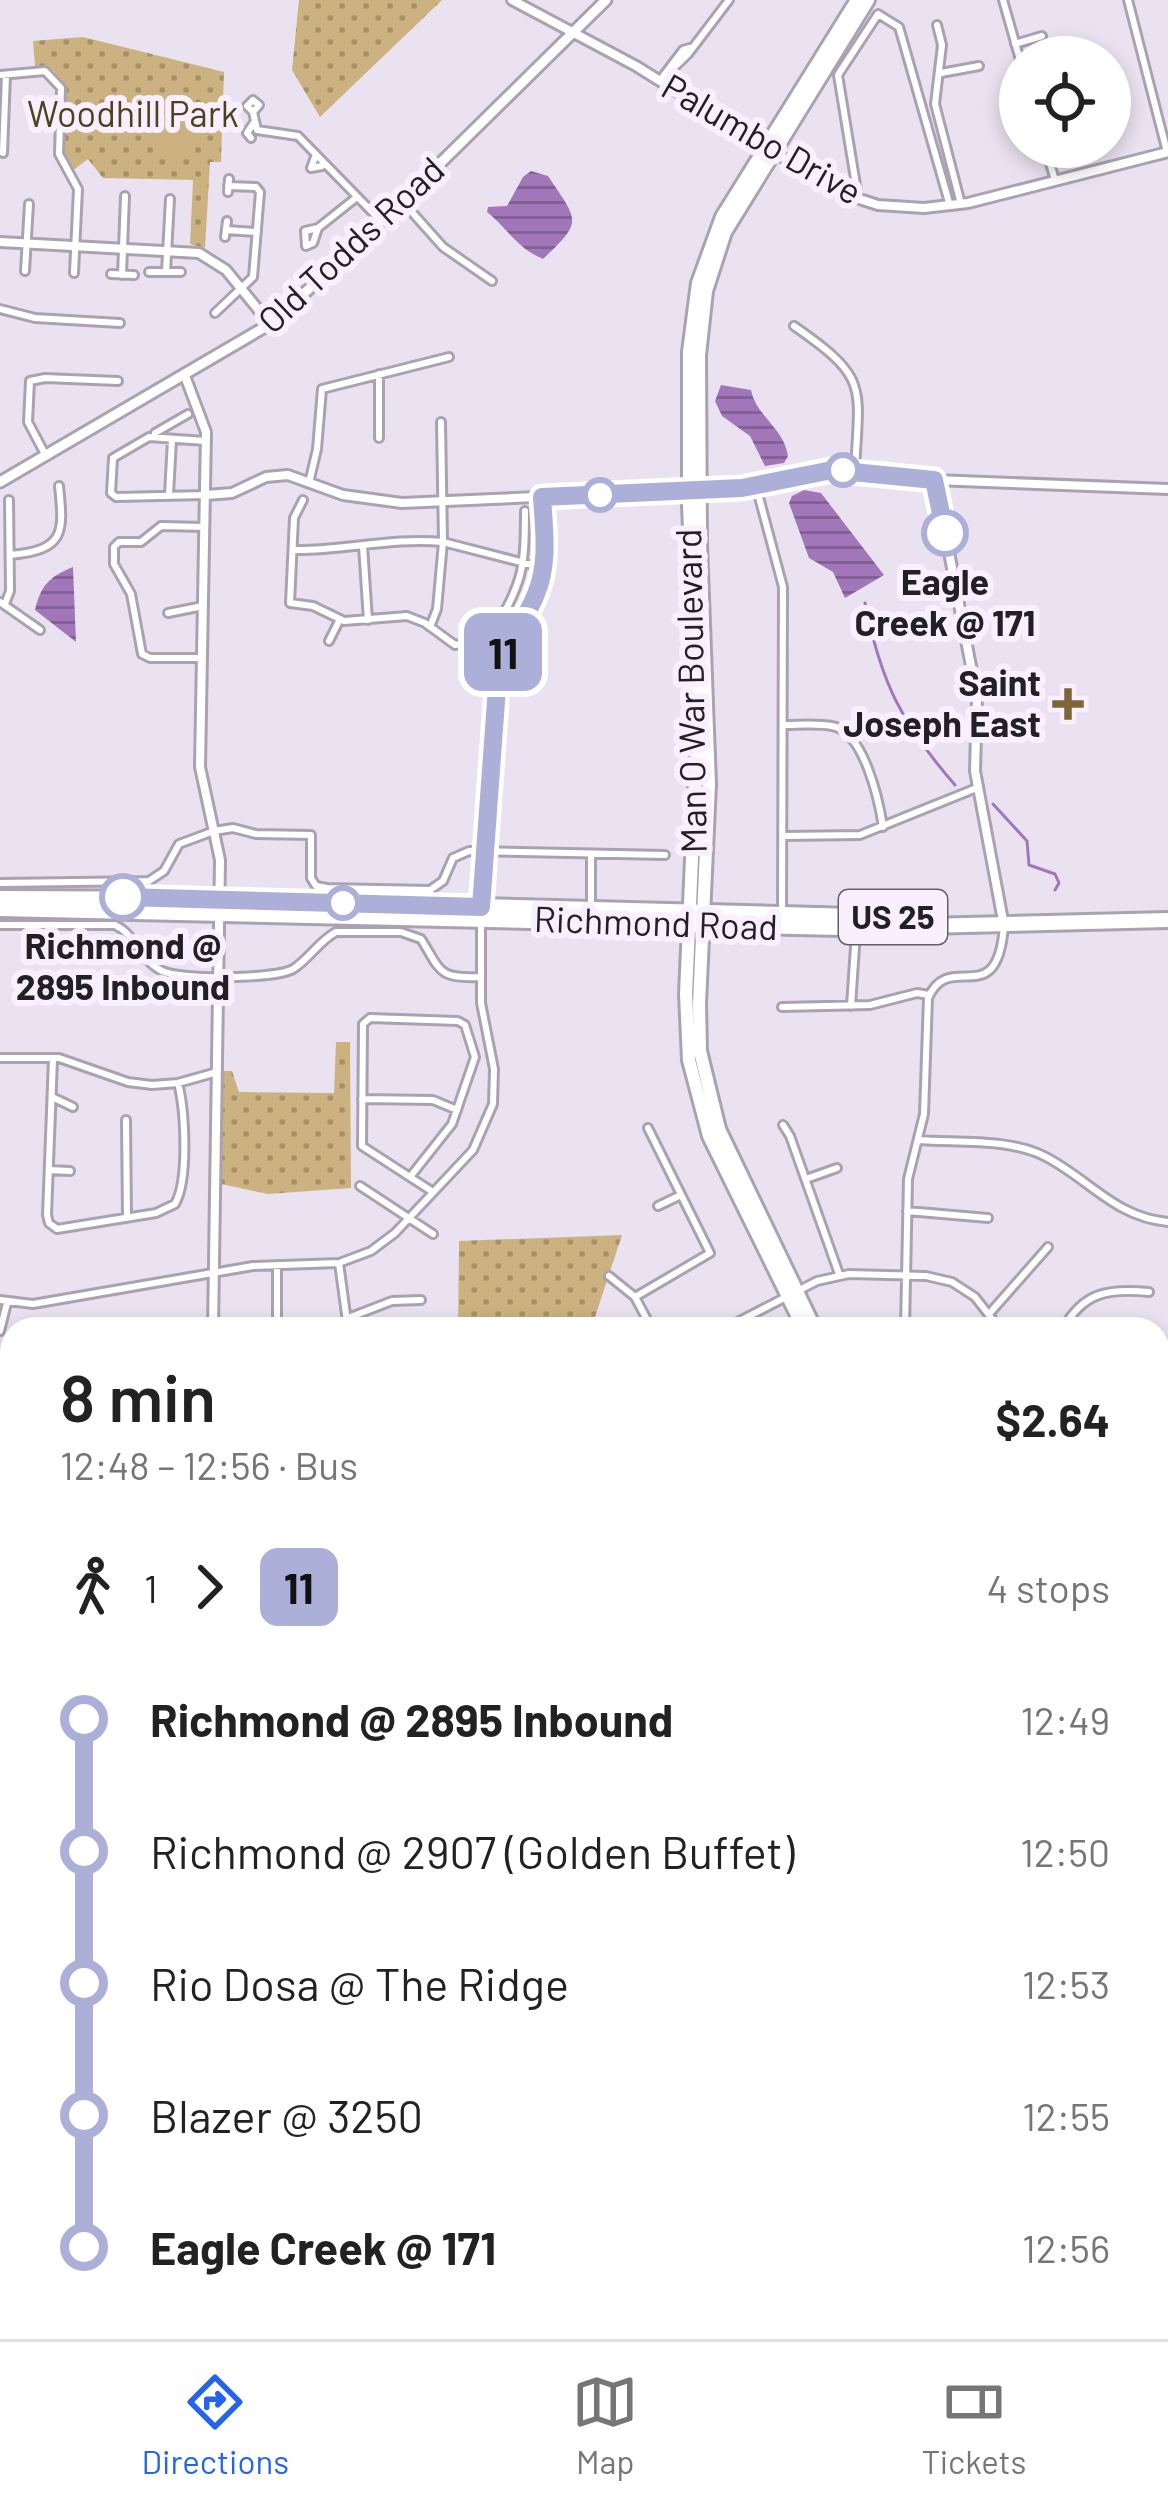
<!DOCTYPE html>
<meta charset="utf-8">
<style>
body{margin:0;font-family:Barlow,sans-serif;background:#f2f2f2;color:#222;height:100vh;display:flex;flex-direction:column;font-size:45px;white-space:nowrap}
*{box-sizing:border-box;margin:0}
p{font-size:39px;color:#767676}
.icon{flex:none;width:66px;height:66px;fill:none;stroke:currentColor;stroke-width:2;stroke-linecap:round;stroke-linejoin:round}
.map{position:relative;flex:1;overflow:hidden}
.drawer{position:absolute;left:0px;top:1317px;width:1170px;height:1023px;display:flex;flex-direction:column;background:#fff;border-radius:36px 36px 0 0;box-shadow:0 6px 18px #0003}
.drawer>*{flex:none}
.badge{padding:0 24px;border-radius:18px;font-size:42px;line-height:78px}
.buttons{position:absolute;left:999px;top:36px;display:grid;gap:24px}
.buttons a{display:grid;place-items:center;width:132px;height:132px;border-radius:50%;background:#fff;box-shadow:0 6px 18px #0003;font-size:60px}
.map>.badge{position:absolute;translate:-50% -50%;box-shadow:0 0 0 6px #fff}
.legs{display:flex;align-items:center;gap:18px;height:132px;padding:0 60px;font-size:39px}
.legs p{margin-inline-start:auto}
.summary{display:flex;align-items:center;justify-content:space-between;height:204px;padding:0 60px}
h1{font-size:66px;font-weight:600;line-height:90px}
ul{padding:0 60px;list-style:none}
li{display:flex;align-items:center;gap:42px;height:132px;font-size:45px}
li i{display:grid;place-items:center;width:18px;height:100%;margin:0 15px;background:currentColor}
li i::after{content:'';width:30px;height:30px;margin:-15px;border:9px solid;border-radius:50%;background:#fff}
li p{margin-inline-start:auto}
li:first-child i{background:linear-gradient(#0000 50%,currentColor 0)}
li:last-child i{background:linear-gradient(currentColor 50%,#0000 0)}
.menu{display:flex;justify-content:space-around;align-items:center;height:168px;border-top:3px solid #e0e0e0;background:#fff;font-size:33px;color:#767676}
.menu a{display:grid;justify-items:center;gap:6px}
.menu .selected{color:#2563eb}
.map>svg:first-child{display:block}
.grass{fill:url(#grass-dots)}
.garden{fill:#ccb280}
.water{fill:url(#water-rules)}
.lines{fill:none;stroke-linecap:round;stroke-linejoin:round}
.stream{stroke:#a177b9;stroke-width:3}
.minor-casing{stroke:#aba2b1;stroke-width:12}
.tertiary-casing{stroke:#aba2b1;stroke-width:14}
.secondary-casing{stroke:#aba2b1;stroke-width:15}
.primary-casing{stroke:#aba2b1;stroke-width:18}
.trunk-casing{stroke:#aba2b1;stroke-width:20}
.motorway-casing{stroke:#aba2b1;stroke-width:21}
.minor{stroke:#fff;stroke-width:6}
.tertiary{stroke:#fff;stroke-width:8}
.secondary{stroke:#fff;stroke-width:9}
.primary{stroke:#fff;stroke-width:12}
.trunk{stroke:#fff;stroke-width:14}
.motorway{stroke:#fff;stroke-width:15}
.line-1-casing{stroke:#fff;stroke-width:27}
.line-1{stroke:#acafd7;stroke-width:18}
.stop-1-dot{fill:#fff;stroke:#acafd7;stroke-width:6}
.poi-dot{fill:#7d6535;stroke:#f9efff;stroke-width:4.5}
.labels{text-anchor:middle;stroke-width:12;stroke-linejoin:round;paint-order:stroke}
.shield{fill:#f9efff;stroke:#635e66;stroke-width:3}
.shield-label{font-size:33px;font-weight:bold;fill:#232025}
.park-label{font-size:36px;fill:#51401e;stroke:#f9efff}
.street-label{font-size:36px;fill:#232025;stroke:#f9efff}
.stop-label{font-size:36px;font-weight:bold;fill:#232025;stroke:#f9efff}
.poi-label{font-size:36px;font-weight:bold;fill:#232025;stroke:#f9efff;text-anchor:end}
</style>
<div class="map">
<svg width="1168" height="2339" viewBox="0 0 1168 2339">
<defs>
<pattern id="grass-dots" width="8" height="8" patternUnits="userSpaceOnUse" patternTransform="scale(3)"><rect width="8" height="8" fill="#ccb280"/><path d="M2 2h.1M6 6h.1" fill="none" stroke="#a59069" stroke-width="1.8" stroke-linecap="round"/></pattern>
<pattern id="water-rules" width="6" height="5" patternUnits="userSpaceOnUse" patternTransform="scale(3)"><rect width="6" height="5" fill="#a177b9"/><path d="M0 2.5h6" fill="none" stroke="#836196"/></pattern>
</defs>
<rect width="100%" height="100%" fill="#ebe2f1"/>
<path class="grass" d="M299,0H442L320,117L292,70Z
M83,37L224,72L221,162H210L205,248L190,244L193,180L103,178L88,159L72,171L62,151L65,91L54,71L35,66L33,41Z
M336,1042H350L351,1188L268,1194L221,1184V1071H232L239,1092L334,1093Z
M622,1235L593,1323L600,1329H458L459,1241Z"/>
<path class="garden" d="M184,103C197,126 194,146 175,165L144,133V126Z"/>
<path class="water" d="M531,171L548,176C578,221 584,221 543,259C517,248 508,229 487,212L488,207L507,206L523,177Z
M721,385L751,390C756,416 784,428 788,456L784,463L765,466L750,436L722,416L715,401Z
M804,490L821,493L884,575L845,598L833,572L809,558L789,503L792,496Z
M73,567L76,642L35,610C41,585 49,577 73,567Z
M9,1868L12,2038L0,2042V1953L8,1914L5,1873Z"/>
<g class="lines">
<path class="stream" d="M865,603C881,683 902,724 955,785
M993,804L1027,841L1029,865L1055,874L1059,883L1055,890
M1158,1866L1168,1870"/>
<defs>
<path id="minor" d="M1003,0L1020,60
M1128,0L1167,152
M937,25L942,45L935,104L961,204
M1015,44L1042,36
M941,73L979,66
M0,75L45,71L61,88L59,154L78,189L74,273
M661,79L683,50L690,48
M660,81L688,54L729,0
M253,100L259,105L253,112L247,106Z
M253,112L257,130L298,136L381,221
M251,138L247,133L253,124
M1045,147L1055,180
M3,153L6,75
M315,157L311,168L322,166
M228,192L229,179
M854,198L857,191L838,75L878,14L899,27L950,206
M402,201L443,247L492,281
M318,228L313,243L306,246L305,231L318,228L357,197
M226,230L257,232
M225,237L227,221
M25,271L29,204
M149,272H181
M166,272L170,199
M111,274L134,275
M122,275L125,196
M0,309L35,318L120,323
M215,313L253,277L260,192L256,187L228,186
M794,326C870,379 859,385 855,471
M379,374V438
M155,433L188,414
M205,441L149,437L113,458L111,493L116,497L206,495
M46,456L28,422L30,381L45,378L118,381
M309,483L317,449L322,389L449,357
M756,486L783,587L782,910
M169,495L172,439
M303,500L294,518L290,603L313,606L344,621L407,616L425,623L455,645L490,639L506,645
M363,546L368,620
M293,550C343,551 393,537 443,542L441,422
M10,555C65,550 64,533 59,486
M0,602L40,630
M5,604L10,591L9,500
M168,613L203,606
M430,627L437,609L443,542L544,568
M490,639C521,582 525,577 525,511
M329,641L340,619
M202,658H150L142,654L131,594L114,564V547L119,542H141L161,526L205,527
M783,725C798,725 817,723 832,726C864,731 879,801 883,827
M784,836L860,835L979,787
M591,854V909
M0,883L149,881L164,871L179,844L214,831L233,828L256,834L311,835V878L316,886L327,888L430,890L443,881L453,858L469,851L665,855
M0,925H115C136,935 141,961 162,971C180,980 276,979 293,969C310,958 319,941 336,932H401L421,939C441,971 438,979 480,977
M851,1006L856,932
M782,1007L870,1005L917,993L929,995
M0,1058H59L128,1082L152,1085L178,1083L217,1072
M53,1059L47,1215L49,1223L57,1229L156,1213L175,1204C189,1180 185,1110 178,1083
M52,1097L73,1107
M362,1099L433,1100L457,1110
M126,1120L127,1218
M783,1125L790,1136L839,1274
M918,1140C958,1143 1010,1138 1046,1157C1090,1180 1115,1217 1168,1222
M49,1170L70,1171
M410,1177L452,1124L475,1057L465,1025L458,1021L370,1018L363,1024L362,1146L433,1192
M806,1179L837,1168
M360,1186L433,1234
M658,1206L681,1195
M907,1211L988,1218
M339,1263L348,1329
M277,1265V1329
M609,1276L635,1297L652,1329
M635,1297L710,1253L648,1128
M0,1300L33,1304L253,1266L339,1263L371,1251L395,1233L473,1150L493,1104L494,1069L481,1003V907
M989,1314L1048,1247
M348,1318L392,1301L421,1300
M724,1329L817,1281L849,1274L926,1276L952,1282L975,1297L1000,1329
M905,1329L908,1179L924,1114L928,998C950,948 997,1014 1004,926
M1063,1329C1083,1292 1109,1288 1149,1292
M0,1331L7,1303
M0,1384L12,1383
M1158,1426L1168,1407
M0,1527L12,1536
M1158,1659L1168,1679
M0,1778L12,1782
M1158,1800L1168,1797
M1158,1917L1168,1920
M1158,2001L1168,2004
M0,2089L12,2084
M0,2171L12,2168
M1158,2192L1168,2183
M0,2254L12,2266
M0,2267L12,2273
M0,2291L12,2288
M1158,2299L1168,2289
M417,2328L429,2333
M823,2328L828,2339
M932,2328L937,2339
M1137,2328L1141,2339
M114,2339L118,2328
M427,2339L432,2328
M687,2339L709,2328"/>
<path id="tertiary" d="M512,0L636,66L838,192L878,205L924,208L968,203L1168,152
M0,242L199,253L226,270L270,324
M185,376L206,432L200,767L220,860L213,1329
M935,480L977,697L975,771L1004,926
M206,495L232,493L266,477L288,475L343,495L402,503L742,488L832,470L935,480L1168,489
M481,904L498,674C505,642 525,623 536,595C549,564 544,530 542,497
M1158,1559L1168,1557
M1158,2082L1168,2093
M1158,2096L1168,2108
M654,2328L660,2339"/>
<path id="secondary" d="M0,482L270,324L350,252L606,0
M0,2227L12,2221"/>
<path id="primary" d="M804,1329L709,1136L689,1060L686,994L698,724L689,505V352L698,283L722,217L857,0
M815,1329L719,1129L700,1051L699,1004L709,784L700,544L699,355L706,291L725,232L868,0
M1015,2328L1020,2339
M1026,2328L1031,2339"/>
<path id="trunk" d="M0,898L218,899L929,918
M0,909L840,928L1168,920"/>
<path id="motorway" d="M0,1687L12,1703
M0,1710L12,1726
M163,2328L165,2339
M177,2339L179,2328
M191,2339L192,2328
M203,2339L206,2328"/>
</defs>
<use href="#minor" class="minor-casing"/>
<use href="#tertiary" class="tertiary-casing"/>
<use href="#secondary" class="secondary-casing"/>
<use href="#primary" class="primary-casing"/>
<use href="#trunk" class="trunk-casing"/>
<use href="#motorway" class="motorway-casing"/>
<use href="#minor" class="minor"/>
<use href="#tertiary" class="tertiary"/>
<use href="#secondary" class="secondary"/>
<use href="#primary" class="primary"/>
<use href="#trunk" class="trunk"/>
<use href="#motorway" class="motorway"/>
</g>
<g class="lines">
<defs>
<path id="line-1" d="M123,897L481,907L498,674C505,642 525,623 536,594C549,563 544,530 542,497L742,488L832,470L934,480L945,533"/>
</defs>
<use href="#line-1" class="line-1-casing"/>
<use href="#line-1" class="line-1"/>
</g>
<g class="stop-1-dot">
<circle cx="843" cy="470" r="15"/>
<circle cx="600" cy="495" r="15"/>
<circle cx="945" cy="533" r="21"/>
<circle cx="123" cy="897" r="21"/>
<circle cx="343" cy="903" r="15"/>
</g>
<path class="poi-dot" d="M1062 686h12v12h12v12h-12v12h-12v-12h-12v-12h12z"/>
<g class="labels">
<rect class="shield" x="839" y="890" width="108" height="54" rx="9"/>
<g class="shield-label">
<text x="893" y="929">US 25</text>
</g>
<g class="park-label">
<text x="133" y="127">Woodhill Park</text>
</g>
<g class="street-label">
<text transform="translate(762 139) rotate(30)" y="13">Palumbo Drive</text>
<text transform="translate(351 245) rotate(-43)" y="13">Old Todds Road</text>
<text transform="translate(691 691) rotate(-91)" y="13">Man O War Boulevard</text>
<text transform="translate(656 923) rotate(2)" y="13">Richmond Road</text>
</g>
<g class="stop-label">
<text x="945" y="595">Eagle<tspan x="945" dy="41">Creek @ 171</tspan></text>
<text x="123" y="959">Richmond @<tspan x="123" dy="41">2895 Inbound</tspan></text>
</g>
<g class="poi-label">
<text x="1041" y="696">Saint<tspan x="1041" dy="41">Joseph East</tspan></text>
</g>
</g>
</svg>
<div class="buttons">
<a><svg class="icon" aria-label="locate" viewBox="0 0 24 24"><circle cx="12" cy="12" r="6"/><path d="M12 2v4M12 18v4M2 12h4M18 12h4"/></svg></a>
</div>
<b class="badge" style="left:503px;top:652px;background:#acafd7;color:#111">11</b>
<section class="drawer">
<div class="summary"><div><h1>8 min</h1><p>12:48 – 12:56 · Bus</p></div><b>$2.64</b></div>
<div class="legs"><svg class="icon" aria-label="walk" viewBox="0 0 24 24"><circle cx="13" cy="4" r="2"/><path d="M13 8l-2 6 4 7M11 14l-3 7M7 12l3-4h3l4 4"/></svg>1<svg class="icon" aria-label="forward" viewBox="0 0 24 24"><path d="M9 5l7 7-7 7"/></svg><b class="badge" style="background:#acafd7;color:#111">11</b><p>4 stops</p></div>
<ul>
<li><i style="color:#acafd7"></i><b>Richmond @ 2895 Inbound</b><p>12:49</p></li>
<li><i style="color:#acafd7"></i><span>Richmond @ 2907 (Golden Buffet)</span><p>12:50</p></li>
<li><i style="color:#acafd7"></i><span>Rio Dosa @ The Ridge</span><p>12:53</p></li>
<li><i style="color:#acafd7"></i><span>Blazer @ 3250</span><p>12:55</p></li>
<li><i style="color:#acafd7"></i><b>Eagle Creek @ 171</b><p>12:56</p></li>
</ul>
</section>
</div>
<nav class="menu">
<a class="selected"><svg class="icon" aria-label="directions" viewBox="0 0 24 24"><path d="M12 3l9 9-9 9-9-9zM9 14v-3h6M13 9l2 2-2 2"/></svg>Directions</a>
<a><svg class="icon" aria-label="map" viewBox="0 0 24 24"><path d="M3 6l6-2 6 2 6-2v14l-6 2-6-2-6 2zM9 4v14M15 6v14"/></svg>Map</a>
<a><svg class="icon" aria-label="tickets" viewBox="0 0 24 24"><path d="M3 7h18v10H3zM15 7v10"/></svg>Tickets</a>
</nav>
